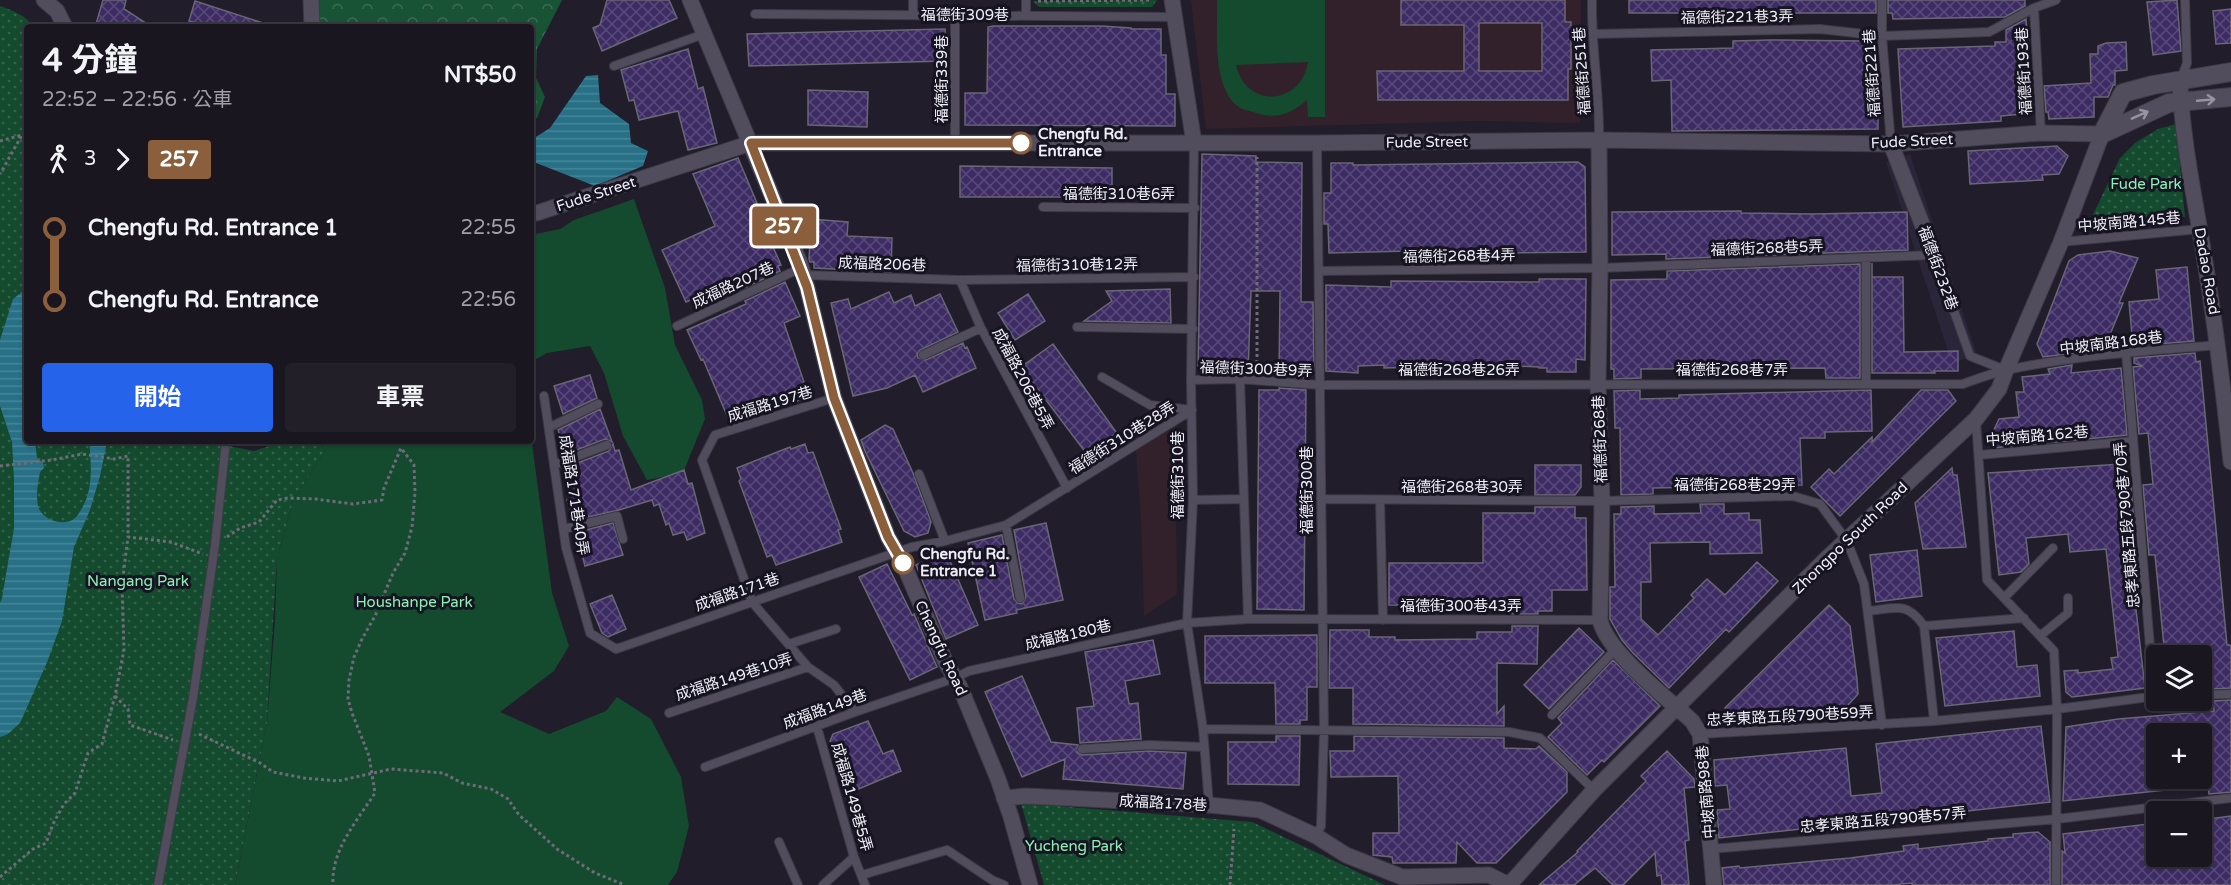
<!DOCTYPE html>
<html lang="zh-TW">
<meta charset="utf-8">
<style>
body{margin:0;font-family:"Varela Round","Noto Sans TC",sans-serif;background:#221f29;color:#f1f3f6;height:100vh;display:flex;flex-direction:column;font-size:22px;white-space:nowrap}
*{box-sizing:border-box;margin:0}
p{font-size:20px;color:#9f9fa5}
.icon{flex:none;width:33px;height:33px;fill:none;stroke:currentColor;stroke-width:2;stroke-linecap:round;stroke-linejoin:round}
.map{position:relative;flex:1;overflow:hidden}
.side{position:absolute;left:24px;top:24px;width:510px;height:420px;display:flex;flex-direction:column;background:#191620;border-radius:6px;box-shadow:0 2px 4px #0004,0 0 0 2px #37353e}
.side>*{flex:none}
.badge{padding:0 12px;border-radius:4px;font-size:21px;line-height:39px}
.tools{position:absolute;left:2146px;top:645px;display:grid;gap:12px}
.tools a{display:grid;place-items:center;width:66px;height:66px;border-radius:6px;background:#191620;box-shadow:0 2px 4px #0004,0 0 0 2px #37353e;font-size:30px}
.map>.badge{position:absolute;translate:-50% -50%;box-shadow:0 0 0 3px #fff}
.legs{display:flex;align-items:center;gap:9px;height:66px;padding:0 18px;font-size:20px}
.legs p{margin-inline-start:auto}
.summary{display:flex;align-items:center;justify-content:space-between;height:102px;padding:0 18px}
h1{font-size:33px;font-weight:700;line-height:45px}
.action{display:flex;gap:12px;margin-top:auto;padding:12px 18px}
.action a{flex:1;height:69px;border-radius:6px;background:#2563eb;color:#fff;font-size:24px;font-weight:700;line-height:69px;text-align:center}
.action a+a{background:#221f29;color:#f1f3f6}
ul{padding:0 18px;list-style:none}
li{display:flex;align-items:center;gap:21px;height:72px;font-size:22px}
li i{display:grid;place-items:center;width:9px;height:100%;margin:0 8px;background:currentColor}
li i::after{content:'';width:15px;height:15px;margin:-8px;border:4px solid;border-radius:50%;background:#191620}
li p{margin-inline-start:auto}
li:first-child i{background:linear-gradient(#0000 50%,currentColor 0)}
li:last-child i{background:linear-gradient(currentColor 50%,#0000 0)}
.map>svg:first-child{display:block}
.built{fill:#2a2538}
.education{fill:#32212a}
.grass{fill:#144a2e;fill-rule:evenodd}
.forest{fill:url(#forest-crowns)}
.park{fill:url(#park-dots)}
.water{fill:url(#water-rules)}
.building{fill:url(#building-cross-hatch);stroke:#696676;stroke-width:1.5;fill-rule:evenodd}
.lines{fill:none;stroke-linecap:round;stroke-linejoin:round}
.service-casing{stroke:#3c3a45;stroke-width:10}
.minor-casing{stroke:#3c3a45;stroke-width:17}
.tertiary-casing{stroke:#3c3a45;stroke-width:20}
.path{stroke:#6f6c78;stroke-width:3;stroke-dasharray:3 3;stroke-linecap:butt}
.service{stroke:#514d5d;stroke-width:8}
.minor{stroke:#514d5d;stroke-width:15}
.tertiary{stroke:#514d5d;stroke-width:18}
.oneway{stroke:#9895a2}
.line-1-casing{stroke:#fff;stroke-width:14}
.line-1{stroke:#8b5e3c;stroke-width:9}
.stop-1-dot{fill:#fff;stroke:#8b5e3c;stroke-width:3}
.labels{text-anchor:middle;stroke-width:6;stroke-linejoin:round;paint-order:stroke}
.street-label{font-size:15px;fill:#efedf7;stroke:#171421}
.stop-label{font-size:15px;font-weight:bold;fill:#efedf7;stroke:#171421;text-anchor:start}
.park-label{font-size:15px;fill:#8bf1b5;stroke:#171421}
</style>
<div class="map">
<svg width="2231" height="885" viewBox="0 0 2231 885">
<defs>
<pattern id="forest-crowns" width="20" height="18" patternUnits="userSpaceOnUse" patternTransform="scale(1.5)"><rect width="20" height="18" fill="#195335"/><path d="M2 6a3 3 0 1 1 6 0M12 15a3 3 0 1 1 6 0" fill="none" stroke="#3b6c53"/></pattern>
<pattern id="park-dots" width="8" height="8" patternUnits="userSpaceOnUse" patternTransform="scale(1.5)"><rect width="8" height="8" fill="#144a2e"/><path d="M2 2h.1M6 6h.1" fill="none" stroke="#36644d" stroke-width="1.8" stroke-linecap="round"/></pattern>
<pattern id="water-rules" width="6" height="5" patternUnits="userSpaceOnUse" patternTransform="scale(1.5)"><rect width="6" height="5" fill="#277086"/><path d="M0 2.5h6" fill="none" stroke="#478598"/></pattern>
<pattern id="building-cross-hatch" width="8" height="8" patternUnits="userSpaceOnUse" patternTransform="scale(1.5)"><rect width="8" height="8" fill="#3d2b64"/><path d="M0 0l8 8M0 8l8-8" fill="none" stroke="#594a7b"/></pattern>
</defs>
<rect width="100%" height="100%" fill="#211d2b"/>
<path class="built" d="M1910,154L1977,355L1952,363L1886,162Z"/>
<path class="education" d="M1191,0H1581L1580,123L1479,121L1206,129Z
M1175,417L1177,594L1144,616L1141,519L1135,439Z"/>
<path class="grass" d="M1217,0H1325V117H1308L1307,100C1291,113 1278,120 1256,113C1251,111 1243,110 1239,107C1211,88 1218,30 1217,0ZM1308,62C1301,106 1246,109 1236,65Z
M634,199L665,288L675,345L702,400L705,419L683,473L647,480L623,436L604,373L590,346L547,353L531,362V235L560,229L574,220Z
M531,436L552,593L569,646L554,671L500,712L549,734L606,711L617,697L651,719L681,777L689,826L677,872L668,885H235L267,722L275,620L277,559L293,501L326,449L327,441H531Z"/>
<path class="forest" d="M318,0H562L537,49L536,78L545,97L537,118L531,121V27H317Z"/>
<path class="park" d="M1157,0L1152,7H1039L1033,1Z
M0,6C12,10 27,16 34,27H27V441H204L254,451L284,441H327L326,449L293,501L277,559L267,722L235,885H0Z
M2176,124L2185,217L2088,225L2120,158L2135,143L2158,129Z
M1021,803L1252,822L1385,885H1044Z"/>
<path class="water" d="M598,75L600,103L629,124L631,143L648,151L643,166L595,186L531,161V140L550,128L586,76Z
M27,288V441H35L37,458L43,463L44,468L40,472C38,484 35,497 39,509C45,521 65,527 75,518C79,514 83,507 85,502C93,485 91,459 89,441L107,442L100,476L90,510L74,547L62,621L48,660L20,723L8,734L0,737V603L2,598L14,528V480L12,442L0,406V340L13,299Z"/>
<path class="building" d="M103,0H126L124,9L152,27H106L96,24Z
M607,0H669L677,18L602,51L593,28L600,25Z
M1401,0H1565V22H1571V69H1568V100H1378L1377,71H1464V25H1401ZM1479,23H1542V71H1479Z
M1629,0H1876V13H1629Z
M1888,0H2025V6L2005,17L1893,19L1892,13H1888Z
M2177,0L2181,51L2153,55L2147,2Z
M195,1L266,24L265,27H210L189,21Z
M2231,9V43L2216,44L2213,11Z
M2026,19L2029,77L2030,87H2032L2034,113L2001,116V121L1903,127L1898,49L1995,46V42H2006V30Z
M993,26H1102L1131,28V29H1161V55H1166V94H1175V126L965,125V93H987L988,27Z
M945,29L946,61L749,66L747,34Z
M1770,40L1864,41L1865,51H1871L1878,97V129L1672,131L1671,80L1652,81L1651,50L1733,48V41Z
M2126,42L2127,70L2115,71V85H2113L2108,97H2094V117L2049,119L2048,112H2046L2044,86L2091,83L2090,54H2098V46L2106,43Z
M688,49L698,89L703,87L717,143L688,150L678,111L639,120L634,100L629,101L621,70Z
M808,90L868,92L867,127L808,125Z
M2057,146L2068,156L2059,174L2042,175L2043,180L1970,184L1968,151Z
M1202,154L1256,156V162L1302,163L1301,302H1313L1314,371H1306V378L1279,376L1280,291H1251L1248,371L1198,369Z
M738,158L757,203L754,204L781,265L778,266L780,271L740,290L736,281L686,302L662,250L715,226L693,174Z
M1578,162L1585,167L1586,252L1491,253V249L1329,253L1328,224H1324V193H1331V163H1353V165Z
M960,166L1112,168V197H960Z
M1741,211V213L1812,214L1907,212L1908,250L1666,259V254L1612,255V212Z
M797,218L848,222L847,236L892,238L891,272L814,268V262H810L809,259L810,243L805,242Z
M2110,251L2138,258L2119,303H2123L2104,349L2077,338L2074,353L2043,357L2037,344L2069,261L2078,255Z
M1872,263V277H1903L1904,352L1958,351V371H1934L1935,373H1872Z
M1860,264V378H1826L1825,368L1641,369V378L1614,379V369H1611V280L1667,279V271Z
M2187,267L2194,341L2133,346L2129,302L2159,299L2156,270Z
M1539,279H1586L1585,360L1576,359V372H1547V368H1539V367L1492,365L1384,368V365L1358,366V373L1326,371V285L1391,287V281L1539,282Z
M785,282L800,316L784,323L809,397L782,406L779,398L728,418L703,359L701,360L687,330L746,304L745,301Z
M1170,289L1171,323L1084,321L1112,301L1106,291Z
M889,292L894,303L911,295L915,306L940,294L958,332L920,350L917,354L918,358L926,360L963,343L965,348L967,347L976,368L923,392L915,375L887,388L853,396L831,303L848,299L851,309Z
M1028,294L1045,321L1015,340L998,313Z
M1053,344L1119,436L1089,457L1021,367Z
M2195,353L2196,362L2200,361L2227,645H2231V688L2212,689V685L2202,686V656H2165L2155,555H2149L2143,485L2153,484L2148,433L2139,434L2133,367L2143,366L2134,363V358Z
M2072,365L2071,373L2121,368L2127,435L1993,448L1991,436L1999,419L2019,417L2016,392H2024L2022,377L2050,374L2048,369Z
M590,375L597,398L563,414L554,386Z
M1279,388L1306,390L1304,610L1257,609L1259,390H1279Z
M1640,390V399L1679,398V395L1871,390L1872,431L1825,432V438H1800L1802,485L1723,487V492H1700V487L1653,488V494L1621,495L1620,428H1615L1614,391Z
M1921,390H1948L1956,401L1840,516L1811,487L1829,469L1834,474L1872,437V442Z
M600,409L612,442L605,439L566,454L558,430Z
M885,425L893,429L913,473L931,522L928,533L915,537L904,531L865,451L861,440Z
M613,444L615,451L619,450L631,490L684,470L688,484L692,483L705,533L687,540L684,532L673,535L669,523L666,525L659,504L654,506L652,500L619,510L574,520L567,500L577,496L567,467L609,451Z
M805,444L808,453L813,452L841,529L838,530L842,542L776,565L772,555L767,557L739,481L741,479L737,468L790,447L791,449Z
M2121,464L2122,487H2131L2137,556L2130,557L2145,688L2072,697L2066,692L2064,671L2078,670V673L2113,669L2111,658L2118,657L2106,549L2070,552L2068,534L2026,538L2029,564L2021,572L1999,575L1988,473Z
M1535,465H1581V487L1575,495H1535Z
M1952,468L1953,475H1957L1966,547L1923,549L1915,503Z
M1700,504H1724V514L1749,513V520H1760L1762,553L1710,554V542L1650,543L1651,582H1641V619L1658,635L1694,598L1691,595L1707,579L1725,595L1757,562L1778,581L1729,632L1726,629L1669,688L1633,653L1622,640L1610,619V587H1615L1614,514H1621V507L1654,506V514L1701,513Z
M1535,507H1575V518H1586L1587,590H1552V611H1538V614H1512V606L1389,605V563H1483V513H1535Z
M613,523L623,555L585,566L577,535H579L578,532Z
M1046,523L1063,600L1016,610L1017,613L985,620L968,543L1002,535L1014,599L1018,603L1022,604L1026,597L1014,530Z
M1917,550L1922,596L1876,602L1870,555Z
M946,552L978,625L946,639L916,565Z
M887,564L912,615L914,614L937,667L910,680L859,577Z
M612,595L626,629L608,637L602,633L590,604Z
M1829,605L1850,626L1857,679L1858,694L1838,716L1773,721L1758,717L1748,725L1725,708Z
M1512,626H1538L1537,664L1497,663V714L1504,706V726L1353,724V688H1329L1330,630H1369V637H1395V640L1477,639V632H1512Z
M1579,628L1604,652L1549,709L1524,685Z
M2014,631L2017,667L2037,665L2040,696L1945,706L1936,638Z
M1317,635V687H1307V720H1300V724H1276L1275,683H1205V636Z
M1153,640L1160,674L1125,681L1129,704L1138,703L1141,739L1080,743L1077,708L1094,706L1085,652Z
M1613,660L1660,706L1604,762L1602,760L1587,775L1548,737L1562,723L1558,718Z
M1022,676L1051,742L1078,745L1077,752L1082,755L1149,751L1186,753L1183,789L1063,779L1065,759L1022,777L985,692Z
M2231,700V792L2209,794L2202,734H2157V778H2184V788L2063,801L2066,727L2118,719L2214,711L2213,701Z
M868,721L883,754L893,750L901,771L849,793L840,772L844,770L830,741L833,734Z
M2041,726L2050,802L1719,838L1717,810L1730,809L1727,785L1715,786L1714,760L1846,748L1851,796L1882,793L1876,744Z
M1276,736H1300L1299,785L1228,784V742H1276Z
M1354,736L1504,738V748L1536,749L1539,746L1567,772V792L1496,863H1477L1457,842L1456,863H1393L1392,857L1373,855V833H1399L1398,776L1331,777L1330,751H1354Z
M1667,751L1694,779L1695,787L1684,788L1689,840L1685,841L1689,885H1662L1661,875L1657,876L1655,853L1623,885H1613L1595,868L1574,885H1539L1578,852L1577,851L1646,781L1641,776Z
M2231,816V885H2062V851L2065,853L2063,834L2157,823V863L2202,859V820Z
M2038,832L2050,842V885H1912V883L1892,885H1724L1722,868L1739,866L1740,868L1850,858L1904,851L1903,846L1918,844V849L1988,841V839L2013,837V834Z"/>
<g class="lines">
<defs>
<path id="service" d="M1592,0C1591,47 1600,93 1599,140
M1882,0V36L1891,144
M2034,8L2041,133
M755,14L1174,17
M913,15V0
M1026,16V0
M1592,34L1820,29L1882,36L1989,32L2034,8L2056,0
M614,66L704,34
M2181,79L2187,63L2185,0
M955,143V15
M1194,143L1191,380L1193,500L1187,623L1203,729L1209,805
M1043,207L1195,208
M2061,242L2200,229
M1319,271L1600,268L1934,255L1970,356L2005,370
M803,275L960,280L1194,277
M960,280L981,328L1067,488
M677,326L801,268
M1077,327L1193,329
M2126,352L2154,696
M923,355L981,328
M1102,377L1150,405L1192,410
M1240,379L1248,619
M1191,380L1240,379L1320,385L1963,384C1977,379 1992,373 2007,370C2076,355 2148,351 2218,345
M1866,383V258
M544,396L566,548L590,633L616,649L912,547L945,541L1006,525L1192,410
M834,398L715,435L702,460L752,602L808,667L834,685L855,712
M1976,421L1987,580L2054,651L2057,709L2056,885
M550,427L598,404
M1979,455L2133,441
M556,464L607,445
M919,474L945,541
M1321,499L1602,501L1793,496L1820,504L1847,541L1864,584L1882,725
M1193,500L1244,499
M1380,500L1383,620
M1006,525L1020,598
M564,529L617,516L623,539
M2005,597L2053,548
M1869,611C1896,608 1907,601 1924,626L2024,618
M1924,626L1934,721
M2040,636L2068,613V598
M789,644L836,629
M2202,695L2231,694
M669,713L808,667
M1552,715L1615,650
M817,727L854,857L865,885
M1203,729L1509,732L1540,738L1594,790
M1700,734L1934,721L2057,709L2157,696
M1082,749L1149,745L1204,747
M705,767L855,712L955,678L969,671L1187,623L1248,619L1600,620
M1316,836L1321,826L1324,730L1317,143
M779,842L798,885
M1711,849L2057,819L2231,798
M862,875L947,850L992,880L1004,885
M158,885L193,698L215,545L226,441
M823,885L854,857"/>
<path id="minor" d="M44,0L57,11L65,27
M311,0L312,27
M690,0L800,263L807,287L834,398L888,537L903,563L946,663L960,687L998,779L1011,817L1030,885
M1172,0L1194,143
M2180,82C2182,142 2196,203 2205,262C2216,329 2224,395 2231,462
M1599,140L1600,268L1598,383L1602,501L1600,620C1607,652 1667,698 1692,721L1700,734L1714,885
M1891,144L1934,255
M531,212L537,213L564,204L751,143H1317L1599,140L1891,144L2041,133L2102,134L2061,242L2006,370L1999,389L1976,419L1825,560L1691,693L1594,790L1509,885
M1004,798L1026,796L1209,805L1260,810L1316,836L1346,855L1402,877L1489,875L1509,885"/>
<path id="tertiary" d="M2102,134L2123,93L2153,85L2231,72
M2102,134L2169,103L2231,97"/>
</defs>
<use href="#service" class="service-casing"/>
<use href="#minor" class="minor-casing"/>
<use href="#tertiary" class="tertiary-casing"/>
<path class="path" d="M1038,1L1152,0
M0,141L22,135L0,174
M1257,369V157
M0,466L52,460L82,454L114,459L128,456V537
M227,537L240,528L259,522L277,500L288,498L315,499L353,504L382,500L384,488L401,448L414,465L415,493L412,527L405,553L393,573L375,616L362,639L354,657L349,680L348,699L352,713L369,756L375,793C357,821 331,850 333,885
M115,696L128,709L130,725L173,740
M199,734L260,763L273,772L304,778L338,781L391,769L443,773L462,783L491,789L508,799L519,815L557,849L595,873L625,885
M0,877L33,849L46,843L53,824L64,804L75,793L88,753L102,744L115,696L124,650L122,584L128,537L171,542L203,554
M1230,885L1234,829"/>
<use href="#service" class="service"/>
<use href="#minor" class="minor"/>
<use href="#tertiary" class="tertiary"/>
</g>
<defs><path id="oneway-shaft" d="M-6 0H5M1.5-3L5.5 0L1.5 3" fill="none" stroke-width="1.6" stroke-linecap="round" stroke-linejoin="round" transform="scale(1.5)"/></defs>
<g class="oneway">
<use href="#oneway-shaft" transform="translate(2206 100) rotate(-5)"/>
<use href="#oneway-shaft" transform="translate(2140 115) rotate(-24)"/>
</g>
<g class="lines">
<defs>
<path id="line-1" d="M903,563L888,537L834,398L807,287L751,143H1021"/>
</defs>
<use href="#line-1" class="line-1-casing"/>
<use href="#line-1" class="line-1"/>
</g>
<g class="stop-1-dot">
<circle cx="1021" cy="143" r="10"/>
<circle cx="903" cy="563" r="10"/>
</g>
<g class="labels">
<g class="street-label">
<text x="965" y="20">福德街309巷</text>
<text transform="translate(1737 17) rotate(-1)" y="5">福德街221巷3弄</text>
<text transform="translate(1582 71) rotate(-94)" y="5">福德街251巷</text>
<text transform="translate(2024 71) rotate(-93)" y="5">福德街193巷</text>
<text transform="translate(1872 73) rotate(-94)" y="5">福德街221巷</text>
<text transform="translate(942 79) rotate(-90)" y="5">福德街339巷</text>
<text transform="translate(1912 141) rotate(-3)" y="5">Fude Street</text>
<text transform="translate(1427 142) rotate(-1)" y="5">Fude Street</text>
<text transform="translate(596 194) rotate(-18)" y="5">Fude Street</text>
<text x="1119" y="199">福德街310巷6弄</text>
<text transform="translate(2129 222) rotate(-5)" y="5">中坡南路145巷</text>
<text transform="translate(1767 248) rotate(-2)" y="5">福德街268巷5弄</text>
<text transform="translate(1459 256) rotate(-1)" y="5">福德街268巷4弄</text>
<text transform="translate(882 264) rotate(2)" y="5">成福路206巷</text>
<text transform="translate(1077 265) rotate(-1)" y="5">福德街310巷12弄</text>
<text transform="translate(1938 268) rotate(70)" y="5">福德街232巷</text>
<text transform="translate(2207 271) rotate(80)" y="5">Dadao Road</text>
<text transform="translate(733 285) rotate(-25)" y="5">成福路207巷</text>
<text transform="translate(2111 343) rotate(-7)" y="5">中坡南路168巷</text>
<text transform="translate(1256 369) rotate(2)" y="5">福德街300巷9弄</text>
<text x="1459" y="375">福德街268巷26弄</text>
<text x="1732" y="375">福德街268巷7弄</text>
<text transform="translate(1023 379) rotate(62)" y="5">成福路206巷5弄</text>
<text transform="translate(770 404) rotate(-17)" y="5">成福路197巷</text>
<text transform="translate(2037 436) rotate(-5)" y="5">中坡南路162巷</text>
<text transform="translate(1122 438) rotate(-32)" y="5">福德街310巷28弄</text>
<text transform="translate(1600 439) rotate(-92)" y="5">福德街268巷</text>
<text transform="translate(1178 475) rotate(-90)" y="5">福德街310巷</text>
<text x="1735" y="490">福德街268巷29弄</text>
<text x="1462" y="492">福德街268巷30弄</text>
<text transform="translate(1307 490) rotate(-90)" y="5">福德街300巷</text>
<text transform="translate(574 495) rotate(81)" y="5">成福路171巷40弄</text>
<text transform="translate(2127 525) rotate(-95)" y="5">忠孝東路五段790巷70弄</text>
<text transform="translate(1850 538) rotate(-44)" y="5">Zhongpo South Road</text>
<text transform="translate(737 592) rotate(-19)" y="5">成福路171巷</text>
<text x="1461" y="611">福德街300巷43弄</text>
<text transform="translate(1068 635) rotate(-13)" y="5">成福路180巷</text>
<text transform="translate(941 648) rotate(65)" y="5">Chengfu Road</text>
<text transform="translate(734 677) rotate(-18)" y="5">成福路149巷10弄</text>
<text transform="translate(825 709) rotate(-20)" y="5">成福路149巷</text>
<text transform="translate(1790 716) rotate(-3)" y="5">忠孝東路五段790巷59弄</text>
<text transform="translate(1706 792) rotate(-95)" y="5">中坡南路98巷</text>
<text transform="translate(852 797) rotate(74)" y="5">成福路149巷5弄</text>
<text transform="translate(1163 803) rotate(3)" y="5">成福路178巷</text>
<text transform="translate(1883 820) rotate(-5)" y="5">忠孝東路五段790巷57弄</text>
</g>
<g class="stop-label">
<text x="1038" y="139">Chengfu Rd.<tspan x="1038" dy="17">Entrance</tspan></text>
<text x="920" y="559">Chengfu Rd.<tspan x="920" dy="17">Entrance 1</tspan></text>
</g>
<g class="park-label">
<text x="2146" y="189">Fude Park</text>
<text x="138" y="586">Nangang Park</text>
<text x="414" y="607">Houshanpe Park</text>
<text x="1074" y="851">Yucheng Park</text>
</g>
</g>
</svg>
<div class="tools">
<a><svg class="icon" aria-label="layers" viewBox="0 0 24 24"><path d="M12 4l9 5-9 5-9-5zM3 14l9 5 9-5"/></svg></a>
<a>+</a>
<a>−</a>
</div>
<b class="badge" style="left:784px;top:226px;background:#8b5e3c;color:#fff">257</b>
<section class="side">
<div class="summary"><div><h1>4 分鐘</h1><p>22:52 – 22:56 · 公車</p></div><b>NT$50</b></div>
<div class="legs"><svg class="icon" aria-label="walk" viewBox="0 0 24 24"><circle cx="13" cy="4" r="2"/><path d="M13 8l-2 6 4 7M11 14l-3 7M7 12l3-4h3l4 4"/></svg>3<svg class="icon" aria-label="forward" viewBox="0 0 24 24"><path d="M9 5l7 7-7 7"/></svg><b class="badge" style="background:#8b5e3c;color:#fff">257</b></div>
<ul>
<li><i style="color:#8b5e3c"></i><b>Chengfu Rd. Entrance 1</b><p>22:55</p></li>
<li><i style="color:#8b5e3c"></i><b>Chengfu Rd. Entrance</b><p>22:56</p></li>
</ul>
<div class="action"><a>開始</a><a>車票</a></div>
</section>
</div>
